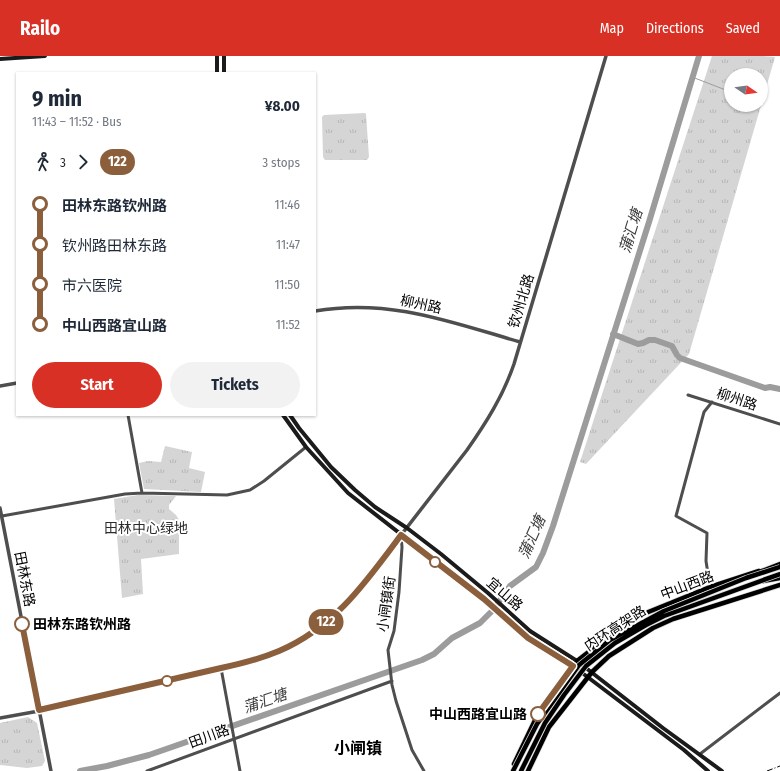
<!DOCTYPE html>
<meta charset="utf-8">
<style>
body{margin:0;font-family:"Fira Sans Condensed","Noto Sans SC",sans-serif;background:#f2f2f3;color:#1f2937;height:100vh;display:flex;flex-direction:column;font-size:15px;white-space:nowrap}
*{box-sizing:border-box;margin:0}
p{font-size:13px;color:#747a83}
.icon{flex:none;width:22px;height:22px;fill:none;stroke:currentColor;stroke-width:2;stroke-linecap:round;stroke-linejoin:round}
.map{position:relative;flex:1;overflow:hidden}
.sheet{position:absolute;left:16px;top:16px;width:300px;height:344px;display:flex;flex-direction:column;background:#fff;border-radius:0px;box-shadow:0 1px 3px #0004}
.sheet>*{flex:none}
.badge{padding:0 8px;border-radius:13px;font-size:14px;line-height:26px}
.needle{width:26px;rotate:103deg}
.tools{position:absolute;left:724px;top:12px;display:grid;gap:8px}
.tools a{display:grid;place-items:center;width:44px;height:44px;border-radius:50%;background:#fff;box-shadow:0 1px 3px #0004;font-size:20px}
.map>.badge{position:absolute;translate:-50% -50%;box-shadow:0 0 0 2px #fff}
.legs{display:flex;align-items:center;gap:6px;height:44px;padding:0 16px;font-size:13px}
.legs p{margin-inline-start:auto}
.headline{display:flex;align-items:center;justify-content:space-between;height:68px;padding:0 16px}
h1{font-size:22px;font-weight:700;line-height:30px}
.button{display:flex;gap:8px;margin-top:auto;padding:8px 16px}
.button a{flex:1;height:46px;border-radius:24px;background:#d93025;color:#fff;font-size:16px;font-weight:700;line-height:46px;text-align:center}
.button a+a{background:#f2f2f3;color:#1f2937}
ul{padding:0 16px;list-style:none}
li{display:flex;align-items:center;gap:14px;height:40px;font-size:15px}
li i{display:grid;place-items:center;width:6px;height:100%;margin:0 5px;background:currentColor}
li i::after{content:'';width:10px;height:10px;margin:-5px;border:3px solid;border-radius:50%;background:#fff}
li p{margin-inline-start:auto}
li:first-child i{background:linear-gradient(#0000 50%,currentColor 0)}
li:last-child i{background:linear-gradient(currentColor 50%,#0000 0)}
header{display:flex;align-items:center;gap:24px;box-sizing:border-box;height:56px;padding:0 20px;background:#d93025;color:#fff}
header strong{font-size:19px}
nav{display:flex;gap:22px;margin-inline-start:auto;font-size:14px}
.map>svg:first-child{display:block}
.park{fill:url(#park-tufts);fill-rule:evenodd}
.lines{fill:none;stroke-linecap:round;stroke-linejoin:round}
.stream{stroke:#9c9c9c;stroke-width:1}
.river{stroke:#9c9c9c;stroke-width:6}
.primary-casing{stroke:#dbdbdb;stroke-width:6}
.trunk-casing{stroke:#dbdbdb;stroke-width:6}
.minor{stroke:#4e4e4e;stroke-width:3}
.tertiary{stroke:#4e4e4e;stroke-width:3.5}
.secondary{stroke:#1b1b1b;stroke-width:4}
.primary{stroke:#000;stroke-width:4.5}
.trunk{stroke:#000;stroke-width:4.5}
.rail{stroke:#000;stroke-width:1;stroke-dasharray:6 2 1 2;stroke-linecap:butt}
.trunk-bridge-casing{stroke:#dbdbdb;stroke-width:6;stroke-linecap:butt}
.trunk-bridge{stroke:#000;stroke-width:4.5}
.line-1-casing{stroke:#fff;stroke-width:9}
.line-1{stroke:#8b5e3c;stroke-width:6}
.stop-1-dot{fill:#fff;stroke:#8b5e3c;stroke-width:2}
.labels{text-anchor:middle;stroke-width:4;stroke-linejoin:round;paint-order:stroke}
.street-label{font-size:14px;fill:#000;stroke:#fff}
.park-label{font-size:14px;fill:#2c2c2c;stroke:#fff}
.stop-label{font-size:14px;font-weight:bold;fill:#000;stroke:#fff;text-anchor:start}
.water-label{font-size:15px;font-style:italic;fill:#3d3d3d;stroke:#fff}
.quarter-label{font-size:16px;font-weight:bold;fill:#000;stroke:#fff}
</style>
<header>
<strong>Railo</strong>
<nav><a>Map</a><a>Directions</a><a>Saved</a></nav>
</header>
<div class="map">
<svg width="780" height="715" viewBox="0 0 780 715">
<defs>
<pattern id="park-tufts" width="24" height="20" patternUnits="userSpaceOnUse"><rect width="24" height="20" fill="#d5d5d5"/><path d="M3 7l-1-3M5 7V3M7 7l1-3M15 17l-1-3M17 17v-4M19 17l1-3" fill="none" stroke="#b5b5b5"/></pattern>
</defs>
<rect width="100%" height="100%" fill="#fff"/>
<path class="park" d="M712,0H763L775,1L689,298L586,408L580,406ZM731,19H761V49H731Z
M365,57L366,58L369,101L367,104H325L323,101L322,61L324,59Z
M165,390L192,396L189,412L205,416L201,436L144,433L139,407L148,405L161,406Z
M138,439L176,440L169,449V453L176,459L179,464V498L141,503L143,538L122,542L114,443Z
M28,661L37,667L45,705L42,710L27,712L0,709V667Z"/>
<g class="lines">
<path class="stream" d="M692,21L731,36"/>
<path class="river" d="M613,278L638,288L643,287L649,284H655L672,290L677,299L680,302L765,332L770,331L780,333
M80,715L107,710L149,699L422,604L434,598L452,582L480,567L494,553L510,530L536,511L543,497L553,470L649,166L699,0"/>
<defs>
<path id="primary" d="M514,708L538,658L577,605L614,576L636,561L710,531L759,515
M528,715L549,671L592,616L609,600L653,572L673,563L780,529"/>
<path id="trunk" d="M757,517L780,508
M763,525L780,522"/>
</defs>
<use href="#primary" class="primary-casing"/>
<use href="#trunk" class="trunk-casing"/>
<path class="minor" d="M688,339L780,368
M128,359L142,437
M2,460L125,438L142,437L227,439L250,434L264,425L306,391
M401,479L402,491L399,536L394,575L388,594L392,629L396,645L412,694L424,715
M710,531L706,505L707,477L676,460L704,356L712,346
M221,612L240,715
M700,698L780,637
M147,715L392,625"/>
<path class="tertiary" d="M315,255C389,242 451,266 520,286
M0,330L17,327
M0,452L51,715
M0,662L39,655L221,612L266,600L295,587L319,572L343,552L353,541L467,394C486,367 503,340 514,308L606,0"/>
<path class="secondary" d="M217,0V17
M224,0V17
M0,3L45,0
M283,359L306,391L348,437L484,543L528,582L573,610L684,694L708,715
M290,359L299,372L331,411L355,434L375,451L407,472L441,498L488,537L530,575L577,605L663,672L722,715"/>
<use href="#primary" class="primary"/>
<use href="#trunk" class="trunk"/>
<path class="rail" d="M767,715L780,710"/>
<defs>
<path id="trunk-bridge" d="M513,715L537,668L579,609L610,584L664,555L746,522L780,511
M521,715L545,667L564,639L586,610L615,587L646,569L664,560L780,518"/>
</defs>
<use href="#trunk-bridge" class="trunk-bridge-casing"/>
<use href="#trunk-bridge" class="trunk-bridge"/>
</g>
<g class="lines">
<defs>
<path id="line-1" d="M22,568L39,654L221,612C240,608 260,603 279,595C335,571 366,526 401,479L484,543L528,582L573,610L538,658"/>
</defs>
<use href="#line-1" class="line-1-casing"/>
<use href="#line-1" class="line-1"/>
</g>
<g class="stop-1-dot">
<circle cx="435" cy="506" r="5"/>
<circle cx="22" cy="568" r="7"/>
<circle cx="167" cy="625" r="5"/>
<circle cx="538" cy="658" r="7"/>
</g>
<g class="labels">
<g class="street-label">
<text transform="translate(521 245) rotate(-73)" y="5">钦州北路</text>
<text transform="translate(421 248) rotate(12)" y="5">柳州路</text>
<text transform="translate(737 343) rotate(18)" y="5">柳州路</text>
<text transform="translate(25 523) rotate(79)" y="5">田林东路</text>
<text transform="translate(687 529) rotate(-21)" y="5">中山西路</text>
<text transform="translate(505 538) rotate(41)" y="5">宜山路</text>
<text transform="translate(386 548) rotate(-82)" y="5">小闸镇街</text>
<text transform="translate(615 572) rotate(-33)" y="5">内环高架路</text>
<text transform="translate(209 680) rotate(-20)" y="5">田川路</text>
</g>
<g class="park-label">
<text x="146" y="477">田林中心绿地</text>
</g>
<g class="stop-label">
<text x="33" y="573">田林东路钦州路</text>
<text x="527" y="663" text-anchor="end">中山西路宜山路</text>
</g>
<g class="water-label">
<text transform="translate(631 175) rotate(-73)" y="5">蒲汇塘</text>
<text transform="translate(532 481) rotate(-66)" y="5">蒲汇塘</text>
<text transform="translate(265 645) rotate(-19)" y="5">蒲汇塘</text>
</g>
<g class="quarter-label">
<text x="358" y="698">小闸镇</text>
</g>
</g>
</svg>
<div class="tools">
<a><svg class="needle" viewBox="-14 -14 28 28"><path d="M0-13l5 13h-10z" fill="#e53935"/><path d="M0 13l5-13h-10z" fill="#747a83"/></svg></a>
</div>
<b class="badge" style="left:326px;top:566px;background:#8b5e3c;color:#fff">122</b>
<section class="sheet">
<div class="headline"><div><h1>9 min</h1><p>11:43 – 11:52 · Bus</p></div><b>¥8.00</b></div>
<div class="legs"><svg class="icon" aria-label="walk" viewBox="0 0 24 24"><circle cx="13" cy="4" r="2"/><path d="M13 8l-2 6 4 7M11 14l-3 7M7 12l3-4h3l4 4"/></svg>3<svg class="icon" aria-label="forward" viewBox="0 0 24 24"><path d="M9 5l7 7-7 7"/></svg><b class="badge" style="background:#8b5e3c;color:#fff">122</b><p>3 stops</p></div>
<ul>
<li><i style="color:#8b5e3c"></i><b>田林东路钦州路</b><p>11:46</p></li>
<li><i style="color:#8b5e3c"></i><span>钦州路田林东路</span><p>11:47</p></li>
<li><i style="color:#8b5e3c"></i><span>市六医院</span><p>11:50</p></li>
<li><i style="color:#8b5e3c"></i><b>中山西路宜山路</b><p>11:52</p></li>
</ul>
<div class="button"><a>Start</a><a>Tickets</a></div>
</section>
</div>
